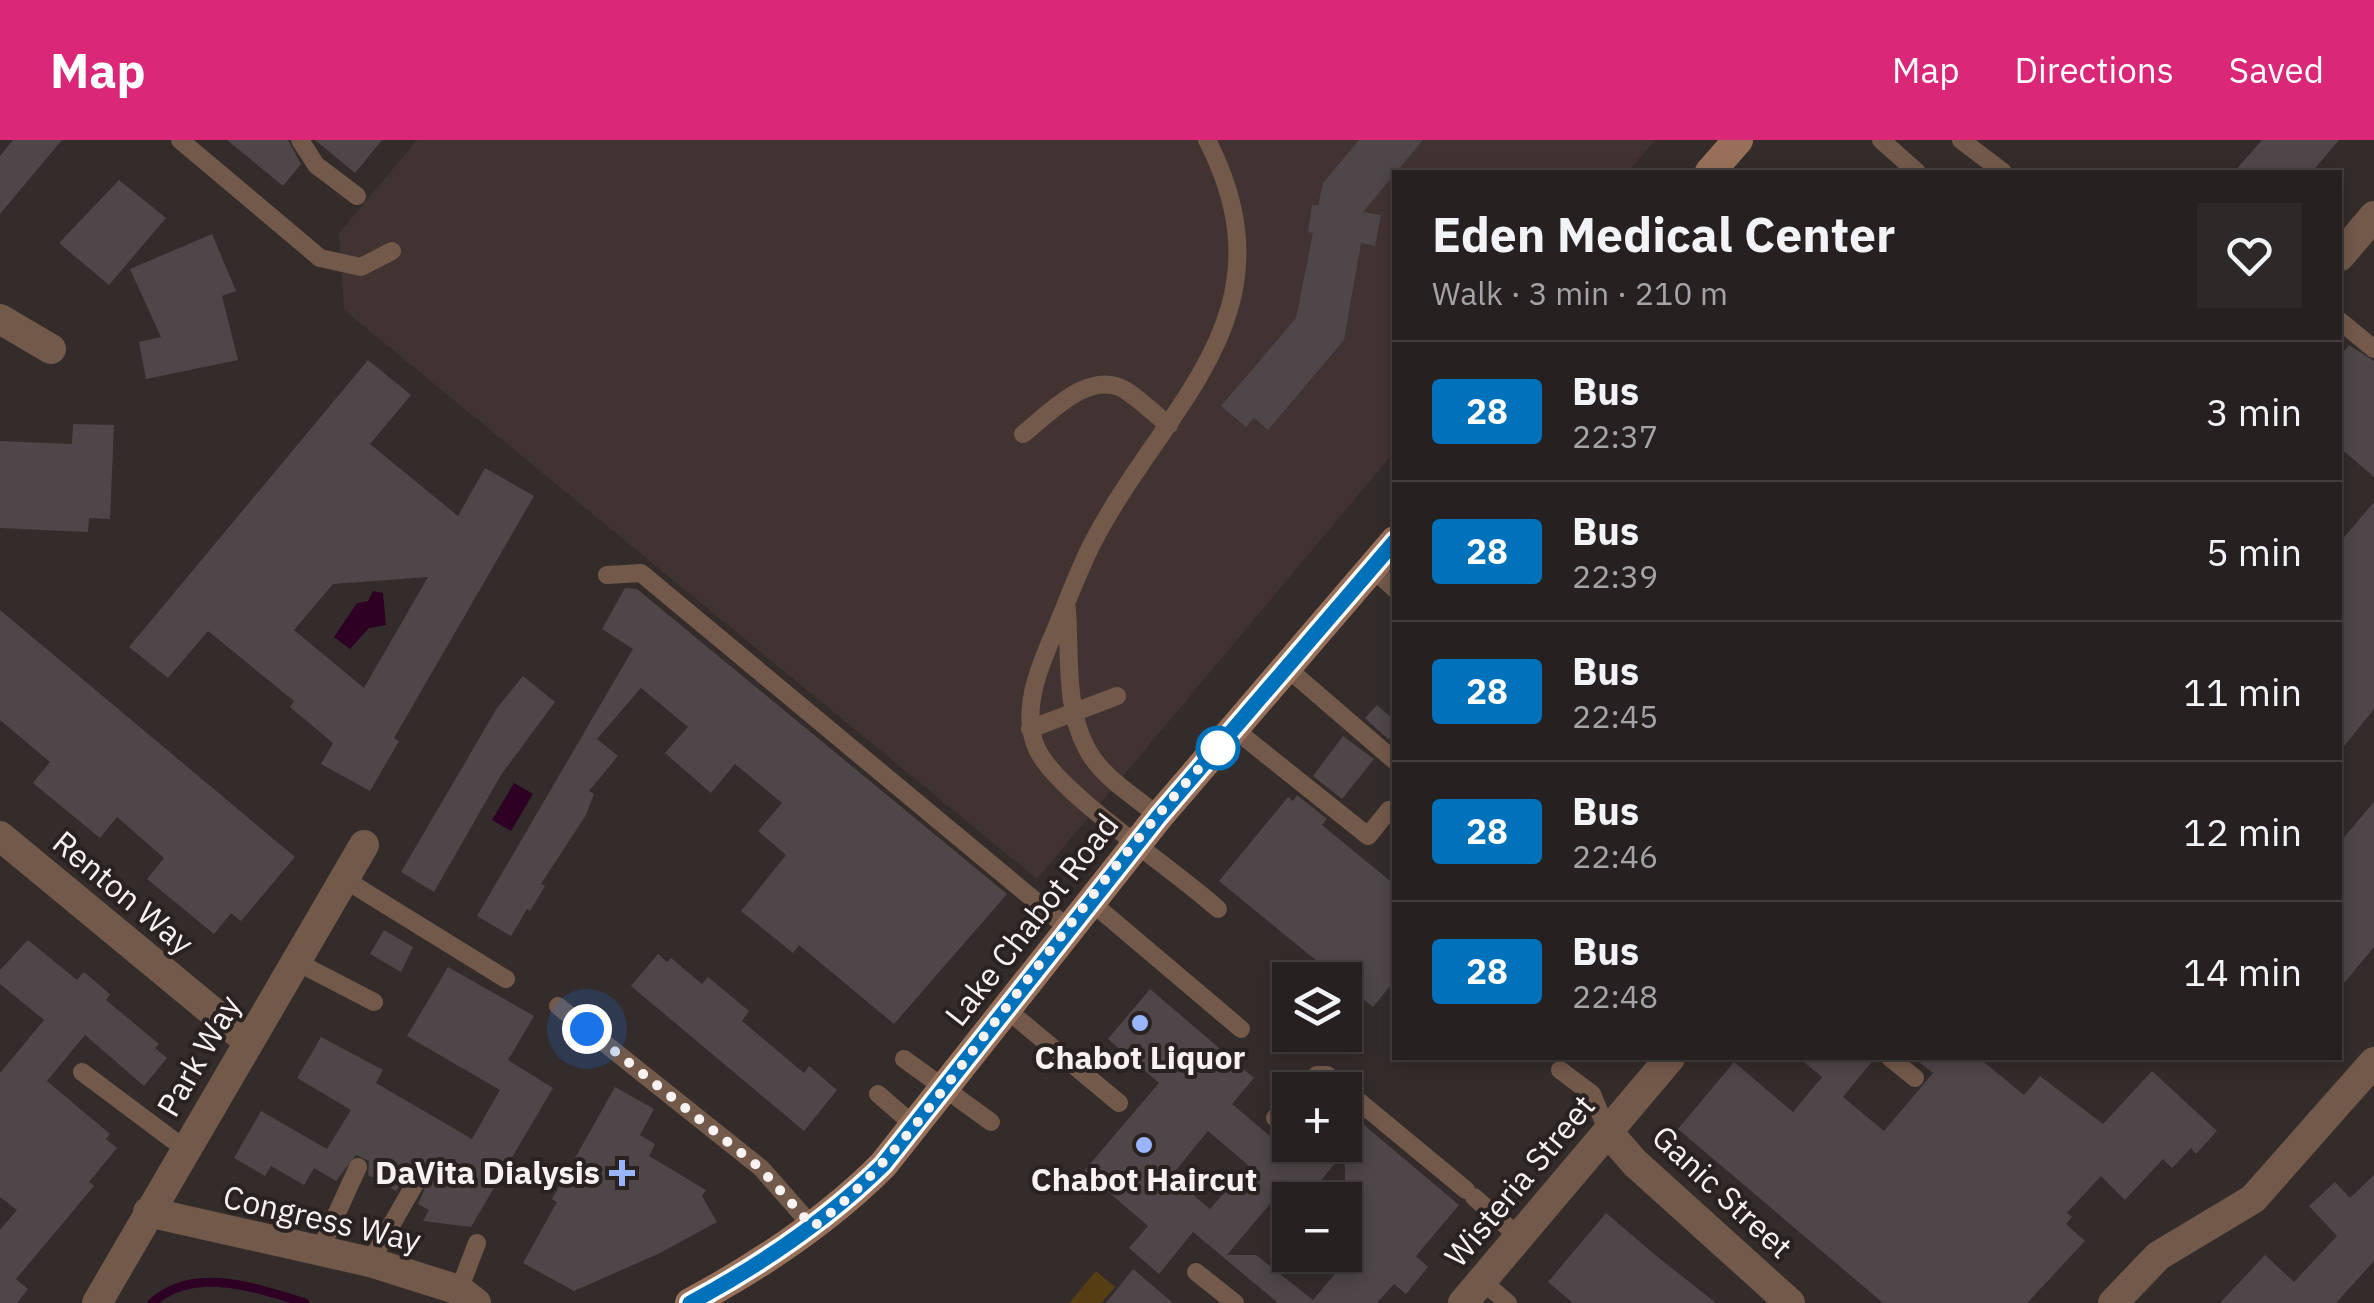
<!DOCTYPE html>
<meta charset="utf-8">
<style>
body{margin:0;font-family:"IBM Plex Sans",sans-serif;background:#2e2929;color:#f1f3f6;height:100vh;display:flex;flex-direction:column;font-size:38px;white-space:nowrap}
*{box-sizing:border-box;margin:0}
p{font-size:32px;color:#a4a3a5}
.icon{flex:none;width:55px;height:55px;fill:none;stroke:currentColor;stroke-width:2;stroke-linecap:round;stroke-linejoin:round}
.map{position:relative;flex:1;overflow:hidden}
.drawer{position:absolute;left:1392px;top:30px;width:950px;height:890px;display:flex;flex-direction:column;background:#262120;border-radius:0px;box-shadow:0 5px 15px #0003,0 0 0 2px #423e3e}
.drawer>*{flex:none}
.badge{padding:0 20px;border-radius:8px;font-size:35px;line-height:65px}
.fabs{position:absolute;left:1272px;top:822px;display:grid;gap:20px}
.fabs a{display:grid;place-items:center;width:90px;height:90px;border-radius:0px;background:#262120;box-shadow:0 5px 15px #0003,0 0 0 2px #423e3e;font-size:50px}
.you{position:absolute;width:50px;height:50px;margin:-25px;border:8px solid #fff;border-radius:50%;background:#1a73e8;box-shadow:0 0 0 15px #1a73e833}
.map>.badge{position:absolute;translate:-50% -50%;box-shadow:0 0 0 5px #fff}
.round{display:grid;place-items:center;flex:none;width:105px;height:105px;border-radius:0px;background:#2e2929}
.headline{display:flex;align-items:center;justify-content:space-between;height:170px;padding:0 40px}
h1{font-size:48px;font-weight:700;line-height:75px}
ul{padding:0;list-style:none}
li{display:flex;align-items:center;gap:30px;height:140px;padding:0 40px;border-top:2px solid #423e3e}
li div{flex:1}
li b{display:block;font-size:38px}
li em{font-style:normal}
li .badge{min-width:110px;font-weight:700;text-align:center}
header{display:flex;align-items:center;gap:60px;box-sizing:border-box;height:140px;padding:0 50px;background:#db2777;color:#fff}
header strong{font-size:48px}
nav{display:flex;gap:55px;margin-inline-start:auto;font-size:35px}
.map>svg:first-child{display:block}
.built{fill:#413331}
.green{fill:#573d12}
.water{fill:#2e0024}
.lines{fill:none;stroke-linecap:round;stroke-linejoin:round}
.stream{stroke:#2e0024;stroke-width:9}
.building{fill:#4e4648;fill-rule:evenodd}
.lane{stroke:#72594a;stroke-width:18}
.street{stroke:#72594a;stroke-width:30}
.secondary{stroke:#987059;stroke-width:30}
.line-casing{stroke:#fff;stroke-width:22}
.line{stroke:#0072bc;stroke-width:15}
.walk{stroke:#f8f3f2;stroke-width:10;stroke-dasharray:0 18}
.stop-dot{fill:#fff;stroke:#0072bc;stroke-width:5}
.poi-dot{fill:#99b5fd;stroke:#292221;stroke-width:4}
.labels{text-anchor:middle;stroke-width:8;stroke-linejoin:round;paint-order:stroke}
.street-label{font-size:32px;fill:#f8f3f2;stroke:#292221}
.poi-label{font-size:32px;font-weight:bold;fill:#f8f3f2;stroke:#292221}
</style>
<header>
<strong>Map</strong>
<nav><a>Map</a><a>Directions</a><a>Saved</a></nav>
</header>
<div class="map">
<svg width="2374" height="1163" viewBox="0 0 2374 1163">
<rect width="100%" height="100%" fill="#332c2b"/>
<path class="built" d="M417,0H1655L1628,32H1395V311L1037,739L344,170L339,93Z"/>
<path class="green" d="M1096,1131L1115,1147L1101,1163H1069Z"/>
<path class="water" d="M373,451L383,453L386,485L369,488L350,509L334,497L357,463L368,461Z
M514,643L533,654L511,691L492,680Z"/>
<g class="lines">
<path class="stream" d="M152,1163C194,1125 257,1148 305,1163"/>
</g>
<path class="building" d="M13,0H62L0,74V16Z
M227,0H288L301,24L283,46Z
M315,0H382L355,33Z
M1359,0H1423L1363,72L1381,75L1375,106L1361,103L1344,200L1268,290L1254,278L1246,287L1221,266L1296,178L1313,93L1308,92L1312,65L1318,66L1323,43Z
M2262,0H2339L2312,32H2234Z
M119,40L166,78L109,145L59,103Z
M212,94L236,151L222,156L238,220L146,239L139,202L161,197L130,129Z
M2349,205L2374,221V337L2340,308V216Z
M368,220L411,255L370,304L458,376L485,328L534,356L394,598L399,601L370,651L321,624L333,603L290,567L294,561L208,491L168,538L129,507ZM428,437L364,548L294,490L333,444Z
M73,284L114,285L110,379L89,378L88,392L0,388V301L72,304Z
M2374,362V569L2340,611V402Z
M625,448L637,449L1007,754L894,884L799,805L793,813L741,771L786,715L758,691L782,663L735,624L711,653L665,613L688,587L641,548L597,599L618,616L589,651L594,654L586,675L541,744L545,746L530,771L527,769L511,796L477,776L633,509L602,489Z
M0,470L295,717L241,781L231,773L214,794L147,739L164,718L117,677L100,698L33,643L50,622L0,580Z
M523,536L555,562L501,635L434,752L401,732L497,568Z
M1377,565L1395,581L1389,600L1365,578Z
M1343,596L1374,619L1342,659L1313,636Z
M1297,655L1327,679L1322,685L1395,745V840L1373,867L1219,741L1288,657L1293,661Z
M2374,662V807L2340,848V702Z
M384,790L413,807L401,832L370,814Z
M28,800L77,840L84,832L110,854L106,860L159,904L155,908L167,918L144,946L85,895L47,941L110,994L106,999L117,1008L89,1042L94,1046L16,1139L28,1149L17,1163H0V1090L17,1070L0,1057V933L44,880L0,844V830Z
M658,814L667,822L671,818L702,844L708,837L749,871L742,881L804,933L809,926L837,950L804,991L631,846Z
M448,827L534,876L508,920L553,948L471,1087L423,1081L429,1070L418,1064L428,1041L421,1031L409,1032L396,1051L368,1035L369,1021L356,1015L336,1041L314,1028L304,1045L271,1026L265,1036L234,1018L261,971L327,1009L351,970L297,938L321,897L383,930L376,943L472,999L500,950L407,896Z
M1150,849L1254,938L1232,964L1276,1001L1290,984V1005H1345V969L1459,1065L1416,1116L1428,1127L1406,1154L1394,1144L1377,1163H1278L1193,1092L1159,1134L1129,1108L1148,1086L1084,1031L1159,943L1108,899ZM1208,991L1248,1025L1210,1069L1171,1036ZM1345,1011V1122L1313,1160L1256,1115H1227L1286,1045L1305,1060Z
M1799,918H1875L1843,957L1884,991L1933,933L1914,918H1979L2024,955L2040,936L2103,984L2152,931L2217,991L2196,1014L2191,1008L2172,1028L2163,1019L2125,1060L2101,1036L2067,1073L2072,1077L2066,1084L2085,1101L2027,1163H1883L1678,989L1734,922L1793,972L1822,937Z
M615,947L654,969L640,995L655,1004L649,1016L706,1050L702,1056L717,1082L658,1114L574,1151L523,1123L557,1062L552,1059Z
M2374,1035V1121L2336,1163H2220L2265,1115L2294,1142L2337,1096L2309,1066L2335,1042L2350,1058Z
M1606,1073L1654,1114L1716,1163H1573L1548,1142Z
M1133,1129L1173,1163H1106Z"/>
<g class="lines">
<path class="lane" d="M180,0L320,118L361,127L392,111
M300,0L316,25L357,56
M1207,0C1297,175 1166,262 1093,402C1077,433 1065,468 1051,500C1037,533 1021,574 1037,609C1057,653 1176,730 1218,769
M1881,0L1917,32
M1961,0L2003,32
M2340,181L2374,209
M1023,294C1050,273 1089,229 1125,250C1141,260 1154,274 1169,285
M1372,428L1395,449
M607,435L641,433L1069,789
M1067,469C1070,512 1065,568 1086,607C1100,636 1135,657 1159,676
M1287,528L1395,621
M1030,589L1117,556
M1234,589L1368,696L1389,670
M344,739L506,839
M1091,762L1241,889
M293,820L374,862
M558,866L761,1028L813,1087
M1005,868L1119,963
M1890,918L1915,938
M904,919L991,982
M1560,930L1592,954L1608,992
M82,932L185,1009
M1299,950L1317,935H1327L1466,1050
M878,954L916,987
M1275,978L1290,960
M1474,1057L1519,1097
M320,1110L358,1027
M370,1122L416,1042
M1196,1132L1235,1163
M1482,1141L1508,1163
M459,1150L477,1103"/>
<path class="street" d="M2340,116L2374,76
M0,179L51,209
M0,696L248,901
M1608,992L1635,1023L1790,1163
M148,1072L370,1122L459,1150L476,1163
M97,1163L364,705
M1463,1163L1670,918
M2113,1163L2158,1116L2253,1059L2374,922"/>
<path class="secondary" d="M1710,32L1738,0
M690,1163C761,1125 826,1082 883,1025L1159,676L1395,401"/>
</g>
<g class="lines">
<defs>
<path id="line" d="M690,1163C761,1125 825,1082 883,1025L1159,676L1395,401"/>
</defs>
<use href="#line" class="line-casing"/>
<use href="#line" class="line"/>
<path class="walk" d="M587,889L760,1028L813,1087C892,1027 944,946 1005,869C1073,781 1142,688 1218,608"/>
</g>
<circle class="stop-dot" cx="1218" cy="608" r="20"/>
<g class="poi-dot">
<circle cx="1140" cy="883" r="10"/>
<circle cx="1144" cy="1005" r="10"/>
<path d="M617 1018h10v10h10v10h-10v10h-10v-10h-10v-10h10z"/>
</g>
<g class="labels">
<g class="street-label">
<text transform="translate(123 753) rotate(40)" y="11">Renton Way</text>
<text transform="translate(1032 780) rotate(-52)" y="11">Lake Chabot Road</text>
<text transform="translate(199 916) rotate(-60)" y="11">Park Way</text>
<text transform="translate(1520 1041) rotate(-50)" y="11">Wisteria Street</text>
<text transform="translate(1722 1052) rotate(43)" y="11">Ganic Street</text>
<text transform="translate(322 1079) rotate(13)" y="11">Congress Way</text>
</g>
<g class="poi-label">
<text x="1140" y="929">Chabot Liquor</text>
<text x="600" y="1044" text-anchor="end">DaVita Dialysis</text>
<text x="1144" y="1051">Chabot Haircut</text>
</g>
</g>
</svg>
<div class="fabs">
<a><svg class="icon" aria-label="layers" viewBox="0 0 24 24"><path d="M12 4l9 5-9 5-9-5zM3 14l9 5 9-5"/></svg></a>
<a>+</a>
<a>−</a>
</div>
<div class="you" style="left:587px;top:889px"></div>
<section class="drawer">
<div class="headline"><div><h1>Eden Medical Center</h1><p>Walk · 3 min · 210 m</p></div><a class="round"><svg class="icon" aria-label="heart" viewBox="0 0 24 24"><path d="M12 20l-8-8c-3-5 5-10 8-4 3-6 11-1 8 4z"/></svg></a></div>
<ul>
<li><span class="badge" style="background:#0072bc;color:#fff">28</span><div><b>Bus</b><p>22:37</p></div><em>3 min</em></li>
<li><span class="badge" style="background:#0072bc;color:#fff">28</span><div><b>Bus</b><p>22:39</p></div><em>5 min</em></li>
<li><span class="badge" style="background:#0072bc;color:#fff">28</span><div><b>Bus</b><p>22:45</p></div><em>11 min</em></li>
<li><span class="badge" style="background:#0072bc;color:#fff">28</span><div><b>Bus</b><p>22:46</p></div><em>12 min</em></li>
<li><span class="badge" style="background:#0072bc;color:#fff">28</span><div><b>Bus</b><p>22:48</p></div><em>14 min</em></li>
</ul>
</section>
</div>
